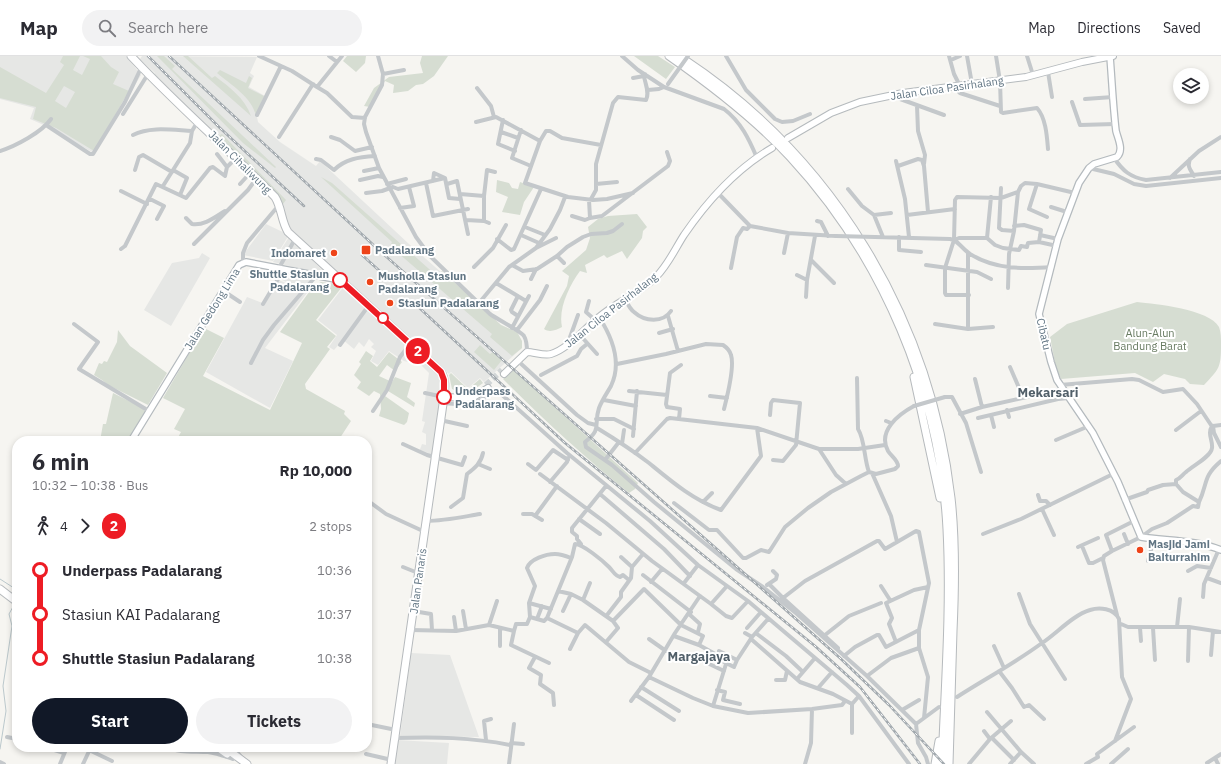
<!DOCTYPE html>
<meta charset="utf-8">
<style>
body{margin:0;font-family:"IBM Plex Sans",sans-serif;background:#f2f2f3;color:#2b2b33;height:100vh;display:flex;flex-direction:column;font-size:15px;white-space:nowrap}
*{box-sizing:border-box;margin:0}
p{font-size:13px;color:#7c7c81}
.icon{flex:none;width:22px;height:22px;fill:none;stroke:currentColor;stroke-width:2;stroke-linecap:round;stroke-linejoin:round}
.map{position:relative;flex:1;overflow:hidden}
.drawer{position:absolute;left:12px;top:380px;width:360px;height:316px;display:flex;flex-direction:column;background:#fff;border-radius:16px;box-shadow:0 2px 6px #0003}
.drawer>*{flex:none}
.badge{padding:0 8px;border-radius:13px;font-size:14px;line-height:26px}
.buttons{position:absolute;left:1173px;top:12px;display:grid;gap:8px}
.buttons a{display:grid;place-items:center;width:36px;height:36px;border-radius:50%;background:#fff;box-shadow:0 2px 6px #0003;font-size:20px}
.map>.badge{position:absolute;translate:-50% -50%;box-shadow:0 0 0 2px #fff}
.legs{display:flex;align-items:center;gap:6px;height:44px;padding:0 20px;font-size:13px}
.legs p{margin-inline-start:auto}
.head{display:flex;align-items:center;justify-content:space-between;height:68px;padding:0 20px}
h1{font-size:22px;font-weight:800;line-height:30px}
.cta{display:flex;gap:8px;margin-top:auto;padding:8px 20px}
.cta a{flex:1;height:46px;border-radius:24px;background:#111827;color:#fff;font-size:16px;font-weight:800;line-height:46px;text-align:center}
.cta a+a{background:#f2f2f3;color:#2b2b33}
ul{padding:0 20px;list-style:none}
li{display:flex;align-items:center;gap:14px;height:44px;font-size:15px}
li i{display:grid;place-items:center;width:6px;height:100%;margin:0 5px;background:currentColor}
li i::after{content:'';width:10px;height:10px;margin:-5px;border:3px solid;border-radius:50%;background:#fff}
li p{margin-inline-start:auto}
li:first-child i{background:linear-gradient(#0000 50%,currentColor 0)}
li:last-child i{background:linear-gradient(currentColor 50%,#0000 0)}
header{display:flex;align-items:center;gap:24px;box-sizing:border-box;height:56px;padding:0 20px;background:#fff;border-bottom:1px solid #e1e1e2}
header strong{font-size:19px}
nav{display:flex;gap:22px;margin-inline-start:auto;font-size:14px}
.search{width:280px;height:36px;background:#f2f2f3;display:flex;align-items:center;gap:10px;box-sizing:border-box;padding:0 14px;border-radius:22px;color:#7c7c81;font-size:15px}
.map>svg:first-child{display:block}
.built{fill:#e6e7e5}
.green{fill:#d6ddd2;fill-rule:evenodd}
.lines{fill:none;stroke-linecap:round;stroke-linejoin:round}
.stream{stroke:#bbc8cc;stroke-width:1}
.primary-tunnel{stroke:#d1d5d6;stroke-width:6;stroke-dasharray:6 3;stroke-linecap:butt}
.secondary-casing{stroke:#b4babe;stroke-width:8}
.primary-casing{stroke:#b5babd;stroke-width:8}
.highway-casing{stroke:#b6babd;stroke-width:9}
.street{stroke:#c4c8cb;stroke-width:4}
.secondary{stroke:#fff;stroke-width:5.5}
.primary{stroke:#fff;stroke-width:6}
.highway{stroke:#fff;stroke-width:7}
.rail-casing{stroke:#a2a9ae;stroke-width:2.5}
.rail{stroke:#fff;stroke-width:1;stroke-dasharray:3;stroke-linecap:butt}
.street-bridge{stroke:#c4c8cb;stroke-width:4}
.line-1-casing{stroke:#fff;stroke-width:9}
.line-1{stroke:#ed1c24;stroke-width:6}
.poi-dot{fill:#ee4318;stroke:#fff;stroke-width:1.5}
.stop-1-dot{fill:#fff;stroke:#ed1c24;stroke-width:2}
.labels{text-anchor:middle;stroke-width:4;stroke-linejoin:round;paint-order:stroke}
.street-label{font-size:11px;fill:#627684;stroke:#fff}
.poi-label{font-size:11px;font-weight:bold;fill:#627684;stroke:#fff;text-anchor:start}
.stop-label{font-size:11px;font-weight:bold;fill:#627684;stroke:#fff;text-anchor:end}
.park-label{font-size:11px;fill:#687b62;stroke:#fff}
.quarter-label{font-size:13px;font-weight:bold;fill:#515f69;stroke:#fff}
</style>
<header>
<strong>Map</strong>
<div class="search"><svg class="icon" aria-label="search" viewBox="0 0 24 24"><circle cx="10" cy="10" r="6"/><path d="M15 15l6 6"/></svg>Search here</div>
<nav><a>Map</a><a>Directions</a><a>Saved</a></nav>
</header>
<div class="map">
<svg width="1221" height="708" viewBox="0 0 1221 708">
<rect width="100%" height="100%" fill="#f6f5f1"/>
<path class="built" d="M0,0H126L141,19L95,98L53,73L30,63L34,52L0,43Z
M142,0L257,1L250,17L254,20L249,31L265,40L257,61L258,66L280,86L316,110L320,105L409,188L501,269L518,277L521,284L522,292L484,326L480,322L468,332L451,316L449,318L291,174L286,166L283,149L280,144L198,61L153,21L155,17L140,3Z
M266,168L289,179L273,205L243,199Z
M289,181L326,218L325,219L273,206Z
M202,197L210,202L171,270L144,254L172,207L199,202Z
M284,216L313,221L302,233L280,223Z
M279,224L307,237L265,292L293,305L270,352L206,316L247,241L265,248Z
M344,230L434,311L443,325L433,400L419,396L422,388L426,389V378L422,376L425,366L422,365L429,317L421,309L419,310L411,304L408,306L404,305L389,295L378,309L371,305L376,295L371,291L374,288L369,283L364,291L359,286L354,293L343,284L334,294L329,291L337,279L318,264Z
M411,597L450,599L479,681L400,680Z
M397,684L449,687L447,708H394Z"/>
<path class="green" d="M63,0H80L73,14L82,19L90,3L83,0H101L111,11L119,16L113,28L129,35L94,95L56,72L33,63L36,51L0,42V11L46,37L64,9L60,6ZM64,30L75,36L66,52L55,45Z
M157,0H164L175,10L172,13L276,111L275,112L243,87Z
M183,0H188L212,22L215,20C229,31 245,42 251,60Z
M347,0H366L365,7L356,16L343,5Z
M422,0H448L434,20L423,28L416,29L408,35L393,37L394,29L385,25L370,51L364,50L374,32L389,21L423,17L420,7Z
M634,0H658L675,11L666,23Z
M220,14L246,27L249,20L252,22L248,32L264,40L256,60C252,41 231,29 217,17Z
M222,78L286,144L283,148L218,80Z
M321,121L332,127L437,220L442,215L501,269L517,276L522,285V292L512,300L490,281L492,278L390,190L392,186Z
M497,124L509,127L512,132L518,133L520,126L534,131L524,146L520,159L502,156L508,141L496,136Z
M637,158L647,171L643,175L642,182L627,203L622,195L607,202L604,199L585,209L587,217L580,215C569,230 558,253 562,271C556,274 550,277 544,273L567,230L569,220L562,215L586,194L590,182L588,171L598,163L608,160Z
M321,226L338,228L342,231L316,264L336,280L327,291L330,293L305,328L306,333L345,355L344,358L351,365L338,385H176L181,376L174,373L185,353L163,342L204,272L224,282L203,320L270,354L302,287L280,276L312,232Z
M1137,246C1156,248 1209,253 1219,271C1221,276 1221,282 1221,289C1221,312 1219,313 1204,329L1190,328L1185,323L1164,318L1153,326L1135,317L1061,323L1056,312L1050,281L1067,268Z
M118,274L130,290L167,317L148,349L108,329L102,324L94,319L99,307L102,308L104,305L107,306L117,286Z
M480,289L490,298L493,296L502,304L494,314L474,296Z
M366,295L373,300L370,305L377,311L389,296L402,306L395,315L387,309L379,320L392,326L395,321L411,327L407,341L415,347L414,351L388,335L385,340L409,357L407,366L404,369L379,360L381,353L380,338L374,335L369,340L357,332L361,326L354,319L361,308L359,306Z
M514,314L638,427L635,433L629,437C585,402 543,363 503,323Z
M451,317L468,333L480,323L483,327L472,335L462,338L452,333L449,319Z
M113,337L141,351L146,356L130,385H100L103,368H106Z"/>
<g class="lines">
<path class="stream" d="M0,523L17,534
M0,693L6,655L3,630L12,570L9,558L14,549"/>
<path class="primary-tunnel" d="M486,329L502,314"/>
<defs>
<path id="secondary" d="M1110,1C1112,25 1113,50 1116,75C1118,83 1124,94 1117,101L1094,108L1089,112L1079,127L1058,183L1039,258L1051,306L1057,324L1093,377L1118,426L1141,481C1166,485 1197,484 1221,494
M131,385L239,209L246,206L340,224"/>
<path id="primary" d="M788,82L831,57L860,46L903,37L1026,21L1082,6L1113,0
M504,318L527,296C534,296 544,300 551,298C568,293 585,272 599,261C617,246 639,237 656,221C668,209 675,193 684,179C708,144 736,113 772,92
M444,341L472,342L488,332"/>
<path id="highway" d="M131,0C177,49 228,93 275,141C282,152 281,165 288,176L441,316C446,324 445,332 444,341L391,708
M669,0C712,30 754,62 790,101C883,201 940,337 947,473C951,551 945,630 942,708
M679,0C832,99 930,261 951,442C956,486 955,531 953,575C952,619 950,664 949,708
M914,321L940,442
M0,533L17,546
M217,691L227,698
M224,691L247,708
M935,708L939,685"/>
</defs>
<use href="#secondary" class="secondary-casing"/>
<use href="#primary" class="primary-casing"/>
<use href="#highway" class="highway-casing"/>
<path class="street" d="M259,0L292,15L317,31L327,37L352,61L365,62
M329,0L337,6
M378,0L383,18L382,29L365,61L364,68L366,76L379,112L416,181L430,200L490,258C497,263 522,276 524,280C527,285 527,291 527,296
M622,0L638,14L664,31L724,53C741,66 749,83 757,102
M726,0L746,34L775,63L782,66L793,65L810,58
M949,0L954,18L960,30
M967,0L972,28
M996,0L1000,25L1001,56L1003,57L1037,52C1046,62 1047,81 1048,93
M1027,0L1033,19
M951,4L960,0
M1048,16L1052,41
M383,18L404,14
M633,22L644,20
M317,31L342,0
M954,31L960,37L1000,50
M477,32L491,50L494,61
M648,34L659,33L664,31
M892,40L944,59
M1085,43L1113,41
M1072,46L1080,69L1115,68
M917,50L918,75L925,99L924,108
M123,58L148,18
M257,59L281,10
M503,64L498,88L515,95
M476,66L496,61L540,85
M46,69L90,98H93L125,46L141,12
M521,74L512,102L531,110
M501,76L518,82
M133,79C150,70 173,74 192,75
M279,81L313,28
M331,81L340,84L355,95L372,91
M601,89L562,82L550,75H546L540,85L525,127L568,141L593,144L607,143L633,137
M0,95C16,90 42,76 51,63
M217,98L227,111
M1114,102C1123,115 1130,121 1146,124L1221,116
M316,103L321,104L334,114C345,103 359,101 375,100
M1190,103C1187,111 1190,113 1194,120
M896,105L905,143L909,181
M898,110L918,103L922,104L924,110L928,156
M1089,112L1114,118L1134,128L1146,130L1221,122
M135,114L139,101L143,99L172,116
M173,114L187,122L180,139
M364,115L379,112
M1170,122L1199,95L1221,81
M360,124L378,120L383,121
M433,125L434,117L445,122L449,142L460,143
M426,127L433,160L468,153
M240,128L250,117
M387,128L406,123
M447,128L457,125L468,178
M596,128L617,126
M1037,128L1029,153L1047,161
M163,130L190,87L192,75L198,65
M1001,132L999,172L1002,174L1014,175
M848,133L862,150L874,159L883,181
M121,135L147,148
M717,136L750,170L788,177L836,180
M366,137L382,135L393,131L398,133L445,122
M460,138L484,140
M150,143L164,150L157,163
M591,143L596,134V108L613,47L618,41L646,44C650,36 645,28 644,20L645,18
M589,144L590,162L602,160L668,110L670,105L667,96
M1051,151L1067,156
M400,152L414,150L409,131
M874,159L891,157
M907,159L955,153
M572,160L585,164L590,162
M186,162L192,168C204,170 215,161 225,155
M466,164L484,165L489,167
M484,165V140L487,114L495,116
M817,165L821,166L828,180
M1014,170L1024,169L1041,174L1039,186
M525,171L545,179
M521,179L539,187
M1040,179L1058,183
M875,181L950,183L954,184C960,188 964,194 970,198C996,214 1024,213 1052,211
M899,181V194L921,196
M987,182L991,141
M497,183L511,194L514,193L541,133
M954,184L959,182H987L995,189L1003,192L1019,194L1021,190L1027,191L1028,187L1039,186L1057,190
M194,188L248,134L256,123
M536,192L556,182
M121,193L125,190L156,128L186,142L210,112L213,111L225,120L227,111L236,102
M784,197L788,177
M557,200L564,207
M811,204L834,227
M243,207V197L247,187L279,149
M512,209L523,215L537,213L557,200L567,191L583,181L591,178L607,177L613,175L622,168
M926,209L977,216L991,223
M474,211L493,192L506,169
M279,212L295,183
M731,212L737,181L743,172L747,173L750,170
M797,219L807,224
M531,223L536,213
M496,227L526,245
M1008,232L1009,198L1014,175L1018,136L1021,130L1025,127L1037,128L1075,137
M222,234L240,246
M969,239H946L945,237V212L954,184L955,144L957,141L1001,142L1018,136
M518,240L511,254L512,256L518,260
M806,241L807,224L815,180
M625,243C627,247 630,253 634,256C645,266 663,267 671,255
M589,245L586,256L595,264
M479,247L509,211L536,192L550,173L560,154L565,141
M263,248L284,213
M668,260L678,295
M599,261C612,281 622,307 611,330C607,337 602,344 599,352C593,370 603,372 585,386L586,391L612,409L654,446L736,513L763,531L797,558L867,620L916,668L939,651
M74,268L98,286L79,313L149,355
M935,268L968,273L993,271
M512,272L529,240
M968,273V197
M517,274L540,244L547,230
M659,277L673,273
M580,279L597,298
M570,286L569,284L578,259
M340,289L369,249
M518,305L577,359L588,367L596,369
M251,307L263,284L274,269L316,220
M617,308L666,298L706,288L723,289C726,291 730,295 731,299C735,311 727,341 724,353
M1010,311L1023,341
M541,319L577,300L581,293L587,288
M857,322L858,373C865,384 864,403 869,416
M975,323L982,351
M1060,329L1132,323L1139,324L1163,336L1183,333L1197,348L1211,369L1213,370L1221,369
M629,335L667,339
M425,337L444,341
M710,340L727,342
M945,341H952L966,367L981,416
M483,343L487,350
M604,344L636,350
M443,347C453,348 463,349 473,347C482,345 490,335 500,337L567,397L650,465L698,509L748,545L847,629L859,640L909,708
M1007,354L1009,361
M373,355L387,334L400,301L410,288
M960,358L982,351L1063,333
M770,359L771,347L773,344L800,347L796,389L783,405L773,404
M991,359L994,371
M978,362L1058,343L1069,342
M596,363H614L634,373
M679,363L680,353L667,351L666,348L670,317L681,309
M440,364L467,370
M886,365L891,367
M1213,370L1214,377L1221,391
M597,372C615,383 632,394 649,407C671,425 693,444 721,454L761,400L757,372
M1176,374L1201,355
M633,380L637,335
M1056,384L1089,370
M403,388L427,399L462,409L465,401
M622,388L624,374
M819,393L836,419L846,428
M635,397L667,363L670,362L757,372L819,393H858L885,389
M605,404L619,386
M478,408L490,413
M528,408L536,414L553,394L568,404
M872,417L891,460L897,486
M540,418L606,467L652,505L711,548L727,530
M550,426L567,406L568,402
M600,438L664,493L690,520
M1038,439L1040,445H1046L1050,449
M367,444L386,458L425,476
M1124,444L1147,436L1148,434L1163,429L1176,428
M703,446L712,437
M1199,446C1208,428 1202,421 1221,405
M674,447L709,474H717L743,502H746L761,494L769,496L785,471L808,452L831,436L861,420L869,416L876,418L895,413L898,410C898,404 891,400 888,395C877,375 899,358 914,350
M451,451L463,442L467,418C475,412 481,407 483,397
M1042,453L1054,479
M523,458H532L542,464
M535,460L557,430
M579,463L600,478
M426,465C444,465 462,461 480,458
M1130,467L1106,479L1112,495L1141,481L1152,473L1167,467L1193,450L1198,451L1199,446L1183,436L1176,428V424C1181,422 1182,419 1186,416C1192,410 1211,401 1212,392C1213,384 1207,378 1212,370
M983,478L1021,463L1113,418
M1124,478L1128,488
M581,488L577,483V480L572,476V472L606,430
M1082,490L1089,507H1093L1103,502
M1078,491L1098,482
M1112,495L1104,500L1103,504L1117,559
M621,501L632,511
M1148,505L1154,483
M403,511L418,517
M1188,515L1197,510L1211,512
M643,519L691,556
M1207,522L1221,527
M651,526L662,513
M590,527L583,544L613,565L644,533L681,569L703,580L699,589L674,580
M684,527L698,509
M769,528L783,542L805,525L877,485H879L885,493L916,475L919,476L929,527L919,574V592L928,621L924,662
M767,529L776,523L777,519L773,515
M881,530L890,544
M558,535L571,538L583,544
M1019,538L1030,568L1065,623
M1203,541L1204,528L1219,493
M783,542L838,592
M529,547L551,553
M711,548L726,560L732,562L748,545
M413,555L431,558L432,574
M463,555L466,573
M563,555L571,538
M689,558L700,568L698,576
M607,559L621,541V536L631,522L632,511L643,498
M454,561L456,575
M530,561L544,565L547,562L578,577
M547,562L572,501L575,488C583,488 603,505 609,511C613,515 615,520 620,521L623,519L629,524
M537,563L542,550
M1121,568L1128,571H1189L1221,576
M489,569L497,545
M1177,571L1180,543
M747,572L761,556
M1140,572L1141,585
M1153,572L1155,604
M411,574L456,575L489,569L514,575L516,568H527L530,561L529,547L535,530L527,512C530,503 546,498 555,498C560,498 566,500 571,502
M514,575L511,589L549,607
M745,577L752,581
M757,578L786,600L803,616
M825,579L849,560L881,547
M649,583L666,595
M751,583L800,626L833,638L852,648L859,640
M606,586L618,572L613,565
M896,586L889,568L892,562L886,547L914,534L928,531
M699,589L717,599L716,602L734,611L737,604
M500,590V572
M994,590L1004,612
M570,593L578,577L585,569L629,606L651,617
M719,595L737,604L752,581L768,563
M1211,599L1213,575
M844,600L855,591L877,579H879L886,591L919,574
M535,601L529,612L541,619L540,628L553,637L554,649
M701,604L724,615
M1188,605L1189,571
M999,615L1012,632L1024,651L1029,649L1044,663
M867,620L891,602L919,592
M649,621L693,642L713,650L748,657L812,653L842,649L845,645
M797,623L815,602
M776,624H785L787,615
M641,631L679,655
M818,632L832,616
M717,634L725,636L723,644L740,648
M636,639L674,664
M957,641C985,623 1015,607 1042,587C1056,578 1073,559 1090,554C1099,551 1114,552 1119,563L1122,621L1131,643L1115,685
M631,645L649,621L675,577L700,540
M852,648V677
M713,650L726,608
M902,654L919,644
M987,656L1021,696L1034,708
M367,668L396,674
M916,668L918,687L926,701L928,708
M984,675L990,683
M7,681L17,683
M395,682C436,681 470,681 510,689
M992,682L1014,704
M486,684L484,665L491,663
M511,687L523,688
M45,691L64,697
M167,691C178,697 195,695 208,696C216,697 224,700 233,703
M233,691L242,702
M89,694L112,705
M366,698L392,704
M1215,702L1218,708
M0,706L4,708
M1207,707L1221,698
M60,708L67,691
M83,708L91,691
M509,708L514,668
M805,708L811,687L812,653
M969,708L990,683L1011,665
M1010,708L1021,696
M1086,708L1098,701L1097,698L1134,671
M1111,708L1128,693"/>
<use href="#secondary" class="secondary"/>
<use href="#primary" class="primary"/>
<use href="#highway" class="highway"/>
<defs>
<path id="rail" d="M148,0L220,72L304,150
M169,0L381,196L840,602L889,649L944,708
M362,199L383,218
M413,246L565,387L815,590L860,631L920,708"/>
</defs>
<use href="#rail" class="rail-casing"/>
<use href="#rail" class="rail"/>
<path class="street-bridge" d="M668,28L688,0
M836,180L875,181
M914,350L945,341"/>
</g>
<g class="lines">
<defs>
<path id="line-1" d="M340,224L441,316L444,324V341"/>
</defs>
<use href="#line-1" class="line-1-casing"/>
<use href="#line-1" class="line-1"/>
</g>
<g class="poi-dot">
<rect x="361" y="189" width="10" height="10" rx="2"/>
<circle cx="334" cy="197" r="4"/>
<circle cx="370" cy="226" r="4"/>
<circle cx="390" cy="247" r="4"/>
<circle cx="1140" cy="494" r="4"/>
</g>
<g class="stop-1-dot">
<circle cx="340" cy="224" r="7"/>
<circle cx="383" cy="262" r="5"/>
<circle cx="444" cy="341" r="7"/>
</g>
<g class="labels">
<g class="street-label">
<text transform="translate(947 32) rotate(-8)" y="4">Jalan Ciloa Pasirhalang</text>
<text transform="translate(240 106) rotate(45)" y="4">Jalan Cihaliwung</text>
<text transform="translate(212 253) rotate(-58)" y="4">Jalan Gedong Lima</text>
<text transform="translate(611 254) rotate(-38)" y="4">Jalan Ciloa Pasirhalang</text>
<text transform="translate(1044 278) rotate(77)" y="4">Cibatu</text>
<text transform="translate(418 525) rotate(-82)" y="4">Jalan Panaris</text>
</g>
<g class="poi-label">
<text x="375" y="198">Padalarang</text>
<text x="326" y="201" text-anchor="end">Indomaret</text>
<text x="378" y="224">Musholla Stasiun<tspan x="378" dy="13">Padalarang</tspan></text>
<text x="398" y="251">Stasiun Padalarang</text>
<text x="1148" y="492">Masjid Jami<tspan x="1148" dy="13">Baiturrahim</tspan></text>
</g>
<g class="stop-label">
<text x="329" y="222">Shuttle Stasiun<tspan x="329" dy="13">Padalarang</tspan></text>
<text x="455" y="339" text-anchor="start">Underpass<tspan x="455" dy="13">Padalarang</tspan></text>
</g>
<g class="park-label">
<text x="1150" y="281">Alun-Alun<tspan x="1150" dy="13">Bandung Barat</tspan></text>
</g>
<g class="quarter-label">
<text x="1048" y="341">Mekarsari</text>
<text x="699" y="605">Margajaya</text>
</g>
</g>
</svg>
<div class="buttons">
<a><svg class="icon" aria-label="layers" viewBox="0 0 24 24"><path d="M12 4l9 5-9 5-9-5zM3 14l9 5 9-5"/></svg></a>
</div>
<b class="badge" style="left:418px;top:295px;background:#ed1c24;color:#fff">2</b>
<section class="drawer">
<div class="head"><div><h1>6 min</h1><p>10:32 – 10:38 · Bus</p></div><b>Rp 10,000</b></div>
<div class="legs"><svg class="icon" aria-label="walk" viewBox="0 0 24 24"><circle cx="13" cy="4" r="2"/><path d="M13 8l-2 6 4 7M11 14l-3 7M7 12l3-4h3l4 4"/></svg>4<svg class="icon" aria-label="forward" viewBox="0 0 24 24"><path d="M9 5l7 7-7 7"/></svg><b class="badge" style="background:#ed1c24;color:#fff">2</b><p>2 stops</p></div>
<ul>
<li><i style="color:#ed1c24"></i><b>Underpass Padalarang</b><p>10:36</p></li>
<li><i style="color:#ed1c24"></i><span>Stasiun KAI Padalarang</span><p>10:37</p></li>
<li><i style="color:#ed1c24"></i><b>Shuttle Stasiun Padalarang</b><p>10:38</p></li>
</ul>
<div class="cta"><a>Start</a><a>Tickets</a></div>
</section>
</div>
